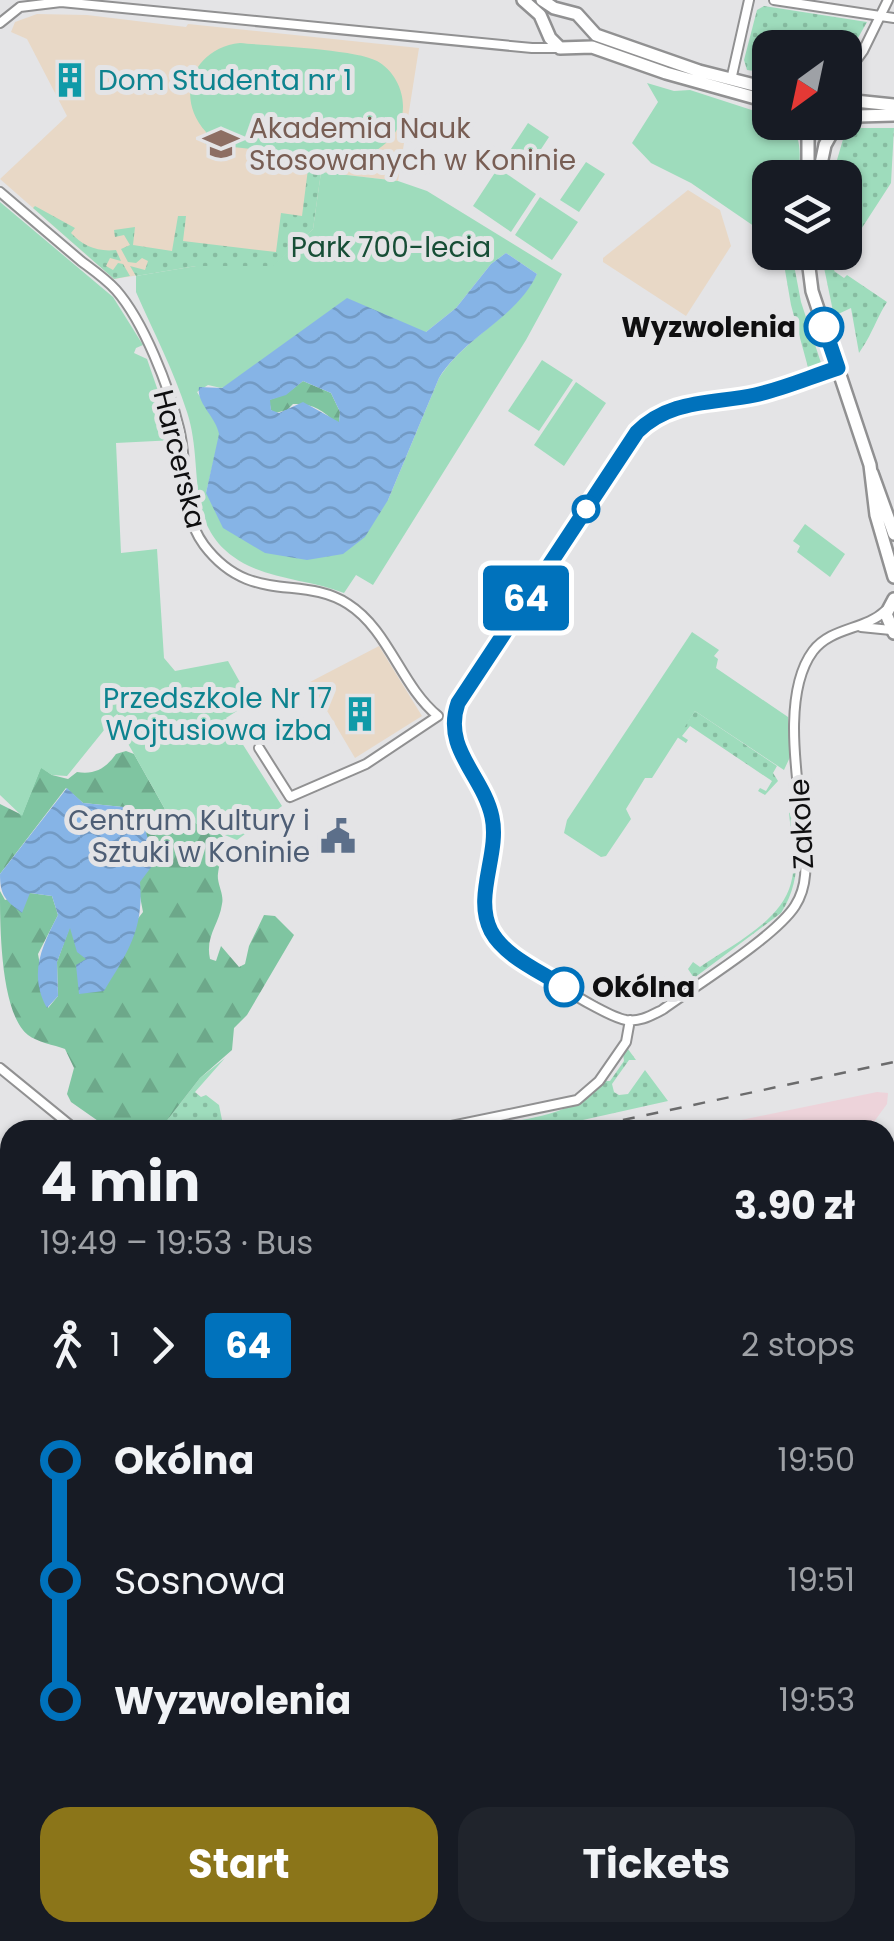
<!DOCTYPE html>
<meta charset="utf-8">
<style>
body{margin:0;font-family:Poppins,sans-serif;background:#20242c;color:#f1f3f6;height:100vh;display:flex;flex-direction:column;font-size:38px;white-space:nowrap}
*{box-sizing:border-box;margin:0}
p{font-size:32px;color:#9ea1a6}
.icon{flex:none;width:55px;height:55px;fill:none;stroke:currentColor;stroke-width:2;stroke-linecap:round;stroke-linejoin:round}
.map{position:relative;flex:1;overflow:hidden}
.sheet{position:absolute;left:0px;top:1120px;width:895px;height:822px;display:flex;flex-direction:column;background:#171b24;border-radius:30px 30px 0 0;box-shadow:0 2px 8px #0004}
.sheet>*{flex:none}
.badge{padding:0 20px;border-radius:8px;font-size:35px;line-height:65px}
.needle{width:65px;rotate:213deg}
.fabs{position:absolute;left:752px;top:30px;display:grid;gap:20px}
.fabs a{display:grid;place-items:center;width:110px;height:110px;border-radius:20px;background:#171b24;box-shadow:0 2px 8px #0004;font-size:50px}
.map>.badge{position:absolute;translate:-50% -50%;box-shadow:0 0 0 5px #fff}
.legs{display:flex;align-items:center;gap:15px;height:110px;padding:0 40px;font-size:32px}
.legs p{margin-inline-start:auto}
.head{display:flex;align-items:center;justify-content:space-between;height:170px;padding:0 40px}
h1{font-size:55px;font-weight:700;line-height:75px}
.cta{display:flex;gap:20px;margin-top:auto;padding:20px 40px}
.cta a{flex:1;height:115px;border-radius:30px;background:#8b7519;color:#fff;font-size:40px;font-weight:700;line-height:115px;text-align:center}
.cta a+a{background:#20242c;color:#f1f3f6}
ul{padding:0 40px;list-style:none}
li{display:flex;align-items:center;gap:35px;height:120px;font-size:38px}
li i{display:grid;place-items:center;width:15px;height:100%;margin:0 12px;background:currentColor}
li i::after{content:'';width:25px;height:25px;margin:-12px;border:8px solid;border-radius:50%;background:#171b24}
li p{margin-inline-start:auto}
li:first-child i{background:linear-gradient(#0000 50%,currentColor 0)}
li:last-child i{background:linear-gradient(currentColor 50%,#0000 0)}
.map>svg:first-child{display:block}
.industrial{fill:#edd3da}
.education{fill:#e8d8c6}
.grass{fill:url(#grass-dots)}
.forest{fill:url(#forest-firs)}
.green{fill:#9edcbc;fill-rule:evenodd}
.water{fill:url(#water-waves);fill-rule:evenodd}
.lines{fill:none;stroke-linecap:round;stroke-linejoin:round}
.minor-casing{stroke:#919192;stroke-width:12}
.tertiary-casing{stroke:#919192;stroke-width:15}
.secondary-casing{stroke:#919192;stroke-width:16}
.primary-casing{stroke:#c1c1c1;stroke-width:18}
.minor{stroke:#fff;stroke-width:8}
.tertiary{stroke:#fff;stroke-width:10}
.secondary{stroke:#fff;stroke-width:11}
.primary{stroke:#fed4ce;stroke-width:12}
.rail{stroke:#6b6b6c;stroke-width:2.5;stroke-dasharray:12 12;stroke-linecap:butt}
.line-1-casing{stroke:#fff;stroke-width:22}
.line-1{stroke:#0072bc;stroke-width:15}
.stop-1-dot{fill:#fff;stroke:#0072bc;stroke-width:5}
.labels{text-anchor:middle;stroke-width:10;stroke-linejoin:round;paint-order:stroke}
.culture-label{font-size:28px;fill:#0d838f;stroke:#e4e4e6;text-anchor:start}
.education-label{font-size:28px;fill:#785e54;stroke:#e4e4e6;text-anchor:start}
.park-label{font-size:28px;fill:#174e36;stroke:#e4e4e6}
.stop-label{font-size:28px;font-weight:bold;fill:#0f0f10;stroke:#e4e4e6;text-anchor:end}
.street-label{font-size:28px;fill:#0f0f10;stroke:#e4e4e6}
.service-label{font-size:28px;fill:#4e5e75;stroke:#e4e4e6;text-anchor:end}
</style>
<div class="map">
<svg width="894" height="1941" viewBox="0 0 894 1941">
<defs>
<pattern id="grass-dots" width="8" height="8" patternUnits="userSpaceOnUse" patternTransform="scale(2.5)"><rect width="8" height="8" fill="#9edcbc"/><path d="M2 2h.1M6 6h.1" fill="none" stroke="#87bca1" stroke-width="1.8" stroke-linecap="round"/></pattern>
<pattern id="forest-firs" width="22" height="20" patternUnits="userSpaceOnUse" patternTransform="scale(2.5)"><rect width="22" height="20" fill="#7fc5a1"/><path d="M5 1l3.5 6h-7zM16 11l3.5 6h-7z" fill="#6da88a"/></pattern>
<pattern id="water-waves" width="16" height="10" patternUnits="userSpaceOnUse" patternTransform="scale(2.5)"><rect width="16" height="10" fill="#86b4e6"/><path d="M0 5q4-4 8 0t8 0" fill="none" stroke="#729ac4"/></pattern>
</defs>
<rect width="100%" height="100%" fill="#e4e4e6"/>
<path class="industrial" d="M877,1092L888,1093L887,1104L868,1130H718L717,1125Z"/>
<path class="education" d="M37,14L87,15L186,27L188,24L419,48L398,181L321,172L313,229L274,264L196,266L114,279L0,179L67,116L27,39L11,32L15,22Z
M688,190L720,210L731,246L686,316L603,262V258Z
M379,646L422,716L355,758L310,682Z"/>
<path class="grass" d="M764,6L867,22L845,61V48H770V73L747,70L744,60L757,10Z
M854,128H894L891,183L834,271L844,278L847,275L887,302C875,321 873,333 859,353L851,308L834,316L821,253L845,252V178L832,177L844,136Z
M308,169L321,172L313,229L274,266H196L136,276L130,266L145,270L148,261L142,258L136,263L128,262L121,249L130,245L124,235L115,237L114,230L135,227L133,245L172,251L178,216H186L183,241L276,252L281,213L302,216Z
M35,206L75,228L71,233C83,246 97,252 116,250L121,261L110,258L106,266L113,270L118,263L123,264L130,276L114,279L33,208Z
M782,253L793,260L801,302L822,366L809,371L791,305Z
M695,711L777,766L773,773L778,781L765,795L758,791L760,788L766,791L772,781L690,726L682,736L688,740L686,743L677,737Z
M794,811C797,849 802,880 781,913L694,978L688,969L693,962L700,967C731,945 781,922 791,883C797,861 791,835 789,813Z
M628,1049L636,1060H629L612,1084L614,1092L619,1095L628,1094L645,1070L668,1101L538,1130H457C506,1121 570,1121 605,1081H610L624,1061L623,1054Z
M225,1058L195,1092L201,1097L206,1095L219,1105L224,1130H154L165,1123L200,1078Z"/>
<path class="forest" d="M303,381L331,393L340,412L339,422L336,423C323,410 312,403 293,404L287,410L275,413L271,410L269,400L286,394Z
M126,751L134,754L166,811L220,833L226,841C223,847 217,873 218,879C219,887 224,896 222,904C219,925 205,936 210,959L216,961L221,946L239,967L245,964L249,946L264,915L275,916L294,935L247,1015L234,1028L232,1050L200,1078L165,1123L154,1130H111L71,1102L67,1094L74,1068L65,1049C54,1045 37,1042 28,1035C0,1013 0,924 0,891L5,900L30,893L52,896L58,915L38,954L48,1008L58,996L57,962L70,926L87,959L79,994L143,912L123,807L83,803L66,788L0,874V804L22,815L41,767L52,775L68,779L77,772C95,775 106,768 116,754Z
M10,1279V1738L0,1781V1281Z"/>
<path class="green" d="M240,43C270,46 355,49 377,61C393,70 403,88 403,106C403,126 392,140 377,150L375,162L205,144L206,132C174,97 193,48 240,43Z
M647,83L674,91L690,90L770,116V122L789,123C803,140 800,157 798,177L770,178V237L691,183L651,163L632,143L658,102Z
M528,123L549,137L524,175L503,161Z
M586,162L605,174L579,212L560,200Z
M498,168L536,194L511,232L473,206Z
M321,172L398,181L427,191L562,274L526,340L373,585L356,575L344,593C314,581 279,580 249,566C180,532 206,470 187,412C174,371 153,331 136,292V276L196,266H273L313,229ZM506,253L537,274C515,317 465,337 439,378L388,500L206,493L220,434L218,425L197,392L208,385L221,388L426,332L456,308L491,264Z
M540,197L578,222L552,260L515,235Z
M0,202L113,297L143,345L136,348L134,353L147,359L175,440L116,443L121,553L157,549L164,658L175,671L228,661L251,702L226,718L282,806L237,840L166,811L126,740L111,729L120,717L117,714L67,776L52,775L41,768L22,816L0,795Z
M542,360L573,380L539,431L508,411Z
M576,382L606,403L564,466L534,445Z
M805,524L845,554L830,577L797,552L800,546L793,541Z
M692,632L719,650L714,656L718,659L716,668L788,717L790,757L784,770L695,711L652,778H645L626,809L631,819L606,856L601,857L564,833L567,820Z"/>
<path class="water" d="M506,253L537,274C517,318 464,337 439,378L388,500L365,537L343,554L307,560L265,553L223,528L206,493L219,434C216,417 196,403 199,387L222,388L347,298L426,332L456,308L491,264ZM303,381L331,393L340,412L339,422L303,402L279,413L271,410L270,400L286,395Z
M67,788L83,803L123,807L142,819L155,862L140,882C144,929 128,952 104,991L79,994L76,965L86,959L77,952L70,928L57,962L58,996L47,1008C28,974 42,946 58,915L52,896L30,893L22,913C5,900 0,895 0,874Z"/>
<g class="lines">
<defs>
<path id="minor" d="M774,0L894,18
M0,23L20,7L61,2L532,48H560
M845,76L863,51L888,0
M731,80L749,0
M0,192C27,215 54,238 81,261C93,270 106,279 116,290C144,322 169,387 179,428C189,467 179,511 204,545C250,606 301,574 348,604C389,630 401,686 438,716
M838,368L757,395L675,407L644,425L464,692C433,747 482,768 492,819C500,856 472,897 492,932C503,953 602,1016 626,1020C640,1022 650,1016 662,1010C695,986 775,937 795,906C810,883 805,857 803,832C798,781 781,694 813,651C831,627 865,630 885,611
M861,627L891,630
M259,748L290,797L366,764L438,716
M0,1068L76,1130
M432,1130L577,1100L599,1081L626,1042L630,1020
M0,1830L10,1833
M219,1932L222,1941
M346,1932V1941
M615,1941L620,1932"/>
<path id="tertiary" d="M885,1499L894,1509
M0,1523L10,1522"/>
<path id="secondary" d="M523,0L540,15L550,38L560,48L592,47L666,73L770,102
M542,0L554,8L577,14L596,35L699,71L770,89
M845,100L894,105
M845,119L858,116L894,115
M808,178V125
M818,178L825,145L835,127
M807,252L812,291L870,465L876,515L894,577
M872,473L894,534
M894,599L886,614L894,633"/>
<path id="primary" d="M885,1614L894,1597
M701,1941L706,1932"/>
</defs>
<use href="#minor" class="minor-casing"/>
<use href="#tertiary" class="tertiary-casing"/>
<use href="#secondary" class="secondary-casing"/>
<use href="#primary" class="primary-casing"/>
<use href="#minor" class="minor"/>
<use href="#tertiary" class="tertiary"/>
<use href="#secondary" class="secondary"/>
<use href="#primary" class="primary"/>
<path class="rail" d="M576,1130L894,1062
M0,1264L10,1262"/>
</g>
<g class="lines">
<defs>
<path id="line-1" d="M564,987C540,971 505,957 491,931C473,896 500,854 492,817C483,775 442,749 458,703L637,432C670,399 712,404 755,395C783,389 810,377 838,368L824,327"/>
</defs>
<use href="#line-1" class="line-1-casing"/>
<use href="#line-1" class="line-1"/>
</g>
<defs>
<symbol id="building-bare" viewBox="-9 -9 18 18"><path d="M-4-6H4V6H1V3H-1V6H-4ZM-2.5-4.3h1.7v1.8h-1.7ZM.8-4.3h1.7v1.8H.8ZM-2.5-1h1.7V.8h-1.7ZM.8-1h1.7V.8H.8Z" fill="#0f9aa8" stroke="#e4e4e6" stroke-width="2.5" paint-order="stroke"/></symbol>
<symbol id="university-bare" viewBox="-9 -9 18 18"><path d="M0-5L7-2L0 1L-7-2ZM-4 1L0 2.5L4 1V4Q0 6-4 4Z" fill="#8d6e63" stroke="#e4e4e6" stroke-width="2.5" paint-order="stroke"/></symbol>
<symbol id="civic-bare" viewBox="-9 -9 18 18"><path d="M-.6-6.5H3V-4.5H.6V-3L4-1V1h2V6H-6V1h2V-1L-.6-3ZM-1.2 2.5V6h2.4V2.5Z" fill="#5c6f8a" stroke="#e4e4e6" stroke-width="2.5" paint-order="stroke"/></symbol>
</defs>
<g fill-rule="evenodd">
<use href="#building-bare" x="45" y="55" width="50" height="50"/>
<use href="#university-bare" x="196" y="119" width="50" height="50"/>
<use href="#building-bare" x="335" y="689" width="50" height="50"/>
<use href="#civic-bare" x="313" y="811" width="50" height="50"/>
</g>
<g class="stop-1-dot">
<circle cx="824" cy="327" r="18"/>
<circle cx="586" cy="509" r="12"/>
<circle cx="564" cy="987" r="18"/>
</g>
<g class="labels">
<g class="culture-label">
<text x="98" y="90">Dom Studenta nr 1</text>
<text x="332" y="708" text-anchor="end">Przedszkole Nr 17<tspan x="332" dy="32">Wojtusiowa izba</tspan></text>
</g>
<g class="education-label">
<text x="249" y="138">Akademia Nauk<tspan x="249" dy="32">Stosowanych w Koninie</tspan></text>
</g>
<g class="park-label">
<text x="391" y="257">Park 700-lecia</text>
</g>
<g class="stop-label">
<text x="796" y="337">Wyzwolenia</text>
<text x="592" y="997" text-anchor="start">Okólna</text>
</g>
<g class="street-label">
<text transform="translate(180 459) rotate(76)" y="10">Harcerska</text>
<text transform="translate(801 824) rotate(-93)" y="10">Zakole</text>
</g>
<g class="service-label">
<text x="310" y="830">Centrum Kultury i<tspan x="310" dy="32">Sztuki w Koninie</tspan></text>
</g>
</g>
</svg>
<div class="fabs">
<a><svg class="needle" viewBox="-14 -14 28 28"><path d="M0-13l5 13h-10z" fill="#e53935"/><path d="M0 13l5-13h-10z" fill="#9ea1a6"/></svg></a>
<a><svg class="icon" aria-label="layers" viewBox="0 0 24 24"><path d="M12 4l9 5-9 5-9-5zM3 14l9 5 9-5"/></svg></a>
</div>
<b class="badge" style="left:526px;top:598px;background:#0072bc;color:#fff">64</b>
<section class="sheet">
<div class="head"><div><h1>4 min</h1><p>19:49 – 19:53 · Bus</p></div><b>3.90 zł</b></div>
<div class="legs"><svg class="icon" aria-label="walk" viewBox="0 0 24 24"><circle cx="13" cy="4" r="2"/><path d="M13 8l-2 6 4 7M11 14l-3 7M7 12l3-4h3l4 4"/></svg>1<svg class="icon" aria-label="forward" viewBox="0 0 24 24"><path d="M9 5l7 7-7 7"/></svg><b class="badge" style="background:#0072bc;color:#fff">64</b><p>2 stops</p></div>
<ul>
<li><i style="color:#0072bc"></i><b>Okólna</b><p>19:50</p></li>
<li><i style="color:#0072bc"></i><span>Sosnowa</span><p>19:51</p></li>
<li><i style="color:#0072bc"></i><b>Wyzwolenia</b><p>19:53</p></li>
</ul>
<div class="cta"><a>Start</a><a>Tickets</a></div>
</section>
</div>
